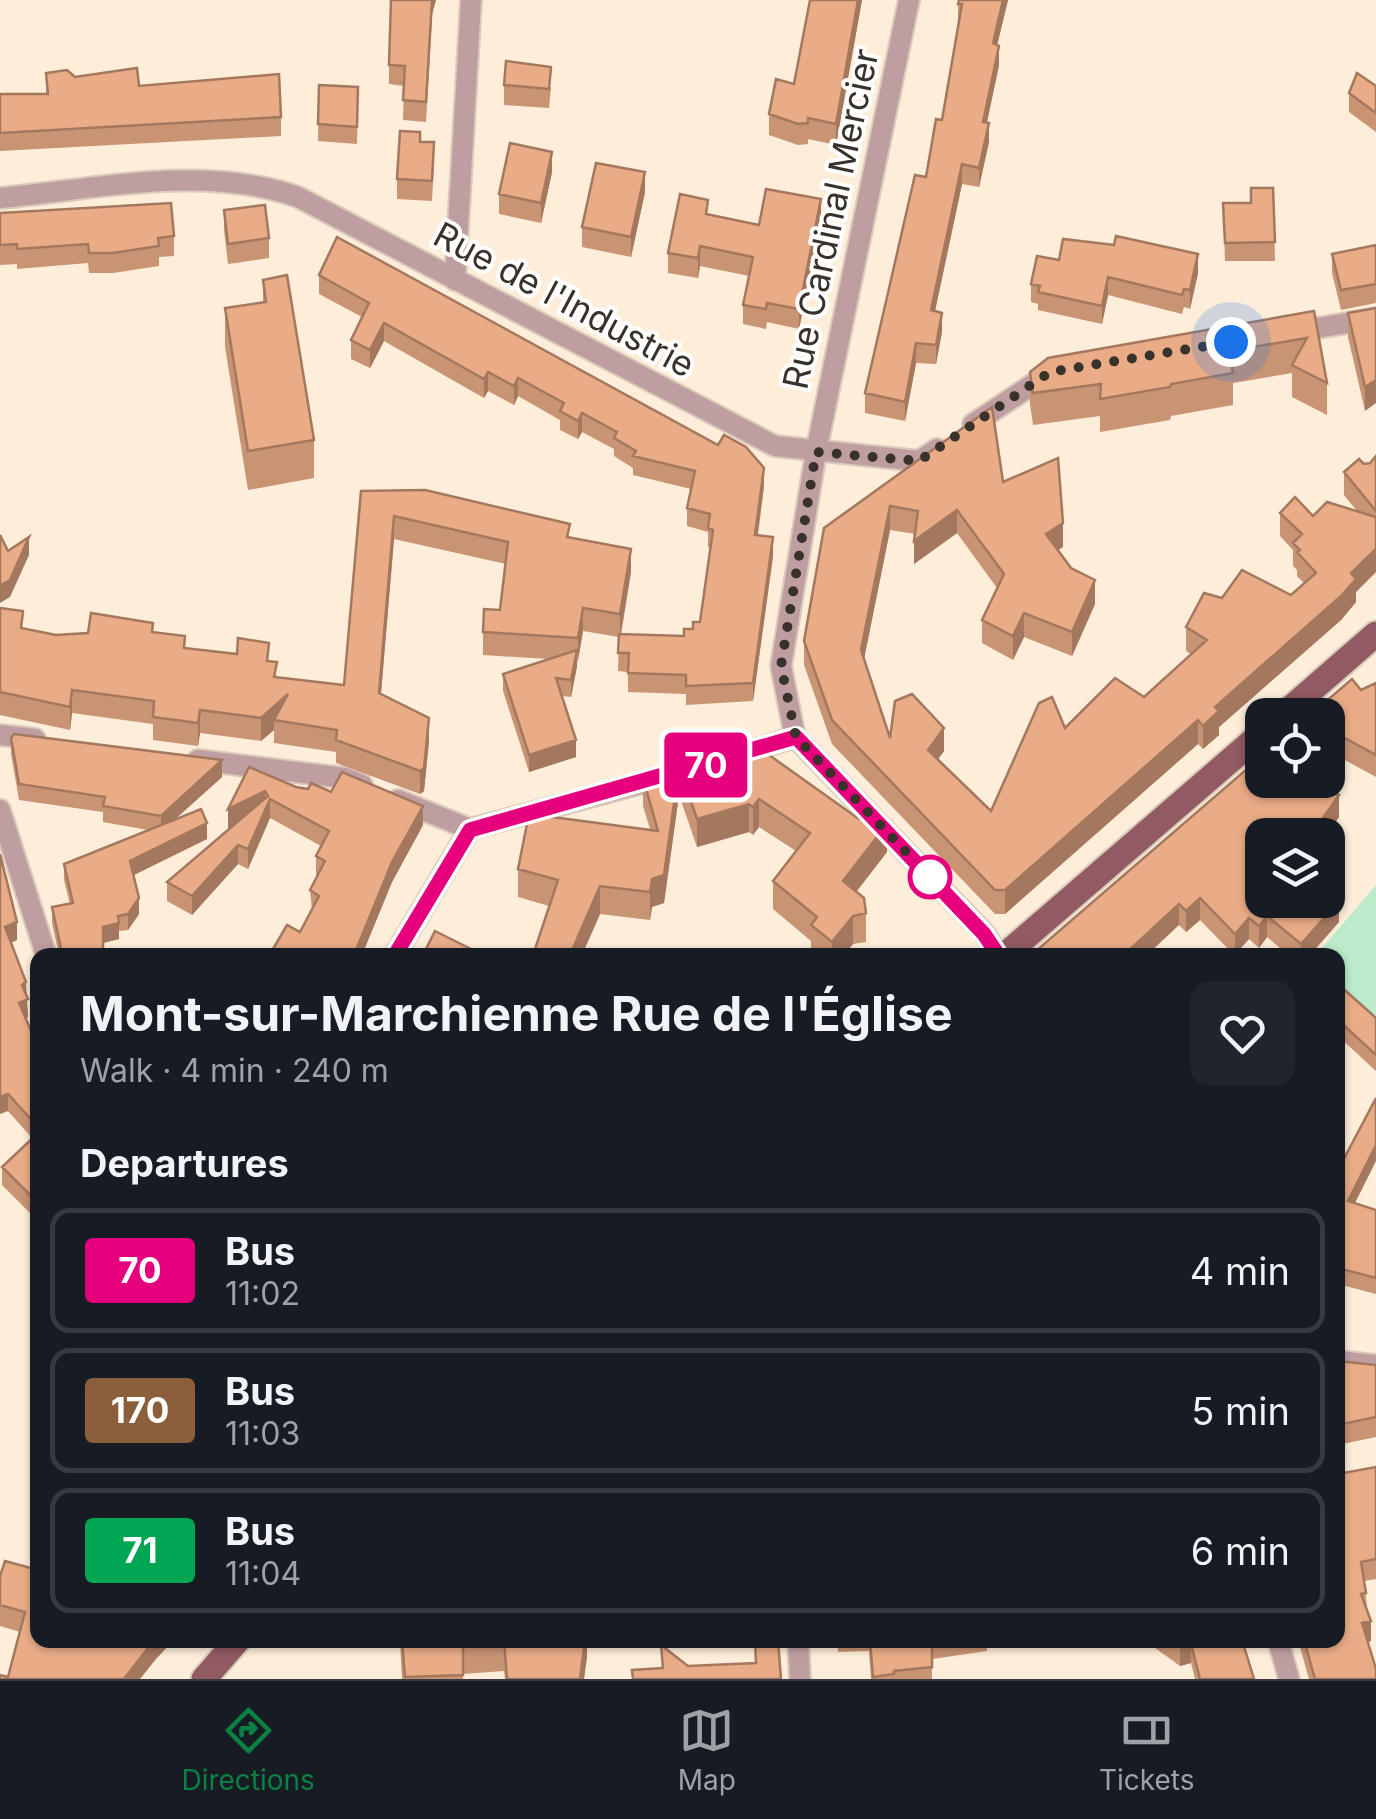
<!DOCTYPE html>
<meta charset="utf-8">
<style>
body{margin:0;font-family:Inter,sans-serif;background:#20242c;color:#f1f3f6;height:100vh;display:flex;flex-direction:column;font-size:38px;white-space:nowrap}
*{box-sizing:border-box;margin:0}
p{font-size:32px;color:#9ea1a6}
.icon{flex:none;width:55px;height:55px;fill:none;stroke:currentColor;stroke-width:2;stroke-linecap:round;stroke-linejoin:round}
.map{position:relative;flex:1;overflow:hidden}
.panel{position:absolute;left:30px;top:948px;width:1315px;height:700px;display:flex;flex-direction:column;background:#171b24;border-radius:20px;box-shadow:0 2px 8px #0004}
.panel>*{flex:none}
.badge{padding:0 20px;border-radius:8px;font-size:35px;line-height:65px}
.tools{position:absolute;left:1245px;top:698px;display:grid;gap:20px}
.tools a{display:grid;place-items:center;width:100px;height:100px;border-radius:20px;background:#171b24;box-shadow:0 2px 8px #0004;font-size:50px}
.you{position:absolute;width:50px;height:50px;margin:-25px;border:8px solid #fff;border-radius:50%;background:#1a73e8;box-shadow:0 0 0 15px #1a73e833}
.map>.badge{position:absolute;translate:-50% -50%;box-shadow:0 0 0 5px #fff}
h2{padding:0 50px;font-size:38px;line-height:90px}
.round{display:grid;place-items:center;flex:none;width:105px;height:105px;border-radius:20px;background:#20242c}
.overview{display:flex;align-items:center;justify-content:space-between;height:170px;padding:0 50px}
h1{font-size:48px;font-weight:700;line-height:75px}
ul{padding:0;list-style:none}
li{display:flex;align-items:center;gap:30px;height:125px;margin:0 20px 15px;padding:0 30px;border:5px solid #363941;border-radius:20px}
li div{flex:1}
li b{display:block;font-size:38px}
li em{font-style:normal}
li .badge{min-width:110px;font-weight:700;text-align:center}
.tabs{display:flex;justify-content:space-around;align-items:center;height:140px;border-top:2px solid #363941;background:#171b24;font-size:28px;color:#9ea1a6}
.tabs a{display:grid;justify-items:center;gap:5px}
.tabs .current{color:#0b8043}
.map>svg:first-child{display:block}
.green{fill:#bbebca}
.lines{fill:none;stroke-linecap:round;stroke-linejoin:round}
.minor-casing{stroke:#dacbba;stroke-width:24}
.primary-casing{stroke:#dacbba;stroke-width:29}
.minor{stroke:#bf9ea2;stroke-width:20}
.primary{stroke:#925a62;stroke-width:25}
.wall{fill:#c99474}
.shaded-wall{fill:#a4785e}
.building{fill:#eaac87;stroke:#a4785e;stroke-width:2.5}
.line-casing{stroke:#fff;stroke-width:22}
.line{stroke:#e6007e;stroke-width:15}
.walk{stroke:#38322b;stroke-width:10;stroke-dasharray:0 18}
.stop-dot{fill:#fff;stroke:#e6007e;stroke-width:5}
.labels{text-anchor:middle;stroke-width:8;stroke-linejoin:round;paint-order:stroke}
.street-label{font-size:35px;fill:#38322b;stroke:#fff}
</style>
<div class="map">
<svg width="1376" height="1679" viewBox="0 0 1376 1679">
<rect width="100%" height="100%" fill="#fdedd9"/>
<path class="green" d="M1376,885V1023L1338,990V955H1316Z"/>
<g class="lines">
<defs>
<path id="minor" d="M0,198C97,189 204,164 298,197L775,446L919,461L937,449
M455,280L471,0
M1294,332L1376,318
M973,424L1053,371
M0,735L35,739
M795,737L781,666L816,452L909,0
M795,737L985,934L998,955
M735,756L795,737
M198,760L345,778L362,785
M398,800L470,829
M0,810L46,955
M395,955L470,829L669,776
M1338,1361L1376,1365
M798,1640L800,1679
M1278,1640L1289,1679"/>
<path id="primary" d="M1283,715L1376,634
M1005,955L1262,733
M204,1679L238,1640"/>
</defs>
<use href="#minor" class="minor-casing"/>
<use href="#primary" class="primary-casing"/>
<use href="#minor" class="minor"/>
<use href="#primary" class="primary"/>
</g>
<path class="wall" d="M810,0H862L836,145L808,139V144L798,145L769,135V114L794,84Z
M1008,0L997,45L999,65L987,122L989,142L979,187L962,184L935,311L942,332L936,364L916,363L905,421L865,413V393L942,120L958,23V4Z
M432,15L426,122L403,120L404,86L389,84V65Z
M46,73L139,86L281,117V136L0,151V94H46Z
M319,85L358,87L357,144L318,141Z
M504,85L551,87L549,108L504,105Z
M1376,86V132L1349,112V93Z
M420,142L434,162L432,201L397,199V179Z
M552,172L541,223L499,214V194Z
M1273,188L1275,261H1225L1223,203H1251Z
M645,192L631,257L582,247V227Z
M224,210L269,238V258L228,264L224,230Z
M0,213L174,236V256L159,257V266L113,273H89L88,263L17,269V264L0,265Z
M708,215L759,225L821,219L799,329L767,322L766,329L743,324V305L749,276L700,266L698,278L668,273V253Z
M1376,245V303L1341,310L1332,273V254Z
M1059,260L1198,273L1190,309L1184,307L1182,314L1108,295L1102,324L1038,310V304L1031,302V284Z
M319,275L764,486L758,535L773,556L753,701L686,705V694L628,692V672L618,671L619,637L583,631L571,697L561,696L576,757L529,772L503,691V674L549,659L483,655V632L500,610L506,564L394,539L381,694L429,741L424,791L420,794L336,763V752L274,743V730L261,741L200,733L198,746L153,740V724L72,713L70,730L0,715V608L23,628L56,635L153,632L185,648L269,661L277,677L344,685L361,491L570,538L631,572L621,635L684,636L700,622L711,548L708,547V532L687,526V508L691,489L633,475V468L614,456V449L582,432L578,439L560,430V420L518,396L514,405L488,391L484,398L384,341L370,368L351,359V340L362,317L319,294Z
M263,280L314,440V478L248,490L225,347V308L263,303Z
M1376,308L1365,411L1348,337V313Z
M1314,311L1327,383V415L1292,397V373L1233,383V405L1171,416L1170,420L1100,432V416L1033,425L1030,404V372Z
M992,407L1003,482L1063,547L1058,550L1095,604L1072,656L1024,637L1013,660L982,643V620L997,588L957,533L914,564L915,534L890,530L864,659L890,738L944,751L938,759L991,811L1065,728L1144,697L1191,654L1186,651V627L1222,598L1291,595L1304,583L1297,576V570L1293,566V550L1280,536V513L1313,516L1357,511L1344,495V472L1370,463L1376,456V572L1356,592V602L1341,620L1219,727V735L1203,749L1198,744L1005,914H995L832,744L804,665V641L824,528Z
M1376,683V777L1343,759L1328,772V715L1361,690Z
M11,738L222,777L175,819L207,839L133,875L139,914L128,930L119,931V939L103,943V955H59L52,923V907L70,904L64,880V864L148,830L103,822V812L19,800L11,754Z
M762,750L887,852L856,892L866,913V942L853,944L844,955H813L811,953V941L773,909V881L796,851L759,827L753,835L749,832L697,847L679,795L664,903L652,907L650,920L600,914L582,955H533L549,906L518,897V869L650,829L643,806V778Z
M249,767L296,787L331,792L423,825L392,882L362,955H273V949L300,932L312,910L310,890L317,876L316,875V856L321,846L270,818L248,869L238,864L192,915L167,901V882L232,827L228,829Z
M1313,785L1339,817L1326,835H1262V900L1339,922L1310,955H1288L1267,937L1259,948L1249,939L1234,955L1200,920L1186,932L1179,925L1037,955Z
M0,854L17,940L11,943L26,995L28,1017L26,1018L36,1042H38V1221L2,1185V1167L32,1138L8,1111Z
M1338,984L1376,1018V1071L1338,1036Z
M1338,1170L1355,1203L1376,1210V1294L1338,1284V1286Z
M1338,1361L1376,1365V1437L1338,1445Z
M1376,1467V1579L1364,1581L1371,1641L1368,1642L1376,1679H1309L1298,1640H1338V1474Z
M0,1576L156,1659L8,1677L20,1632L0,1626Z
M400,1640H587L584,1679H505L504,1671L463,1674V1679H402Z
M837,1640H987V1651L932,1659V1679H871L869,1651L838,1652Z
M1150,1640H1242L1254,1679H1195L1191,1663L1180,1666L1151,1645Z"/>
<path class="shaded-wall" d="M432,0H436L432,15L426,122Z
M858,0H862L836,145V124Z
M1003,0H1008L993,62V43Z
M999,46V65L983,141V122Z
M989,123V142L979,187V168Z
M552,152V172L541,223V203Z
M962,164V184L931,330V310Z
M645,172V192L631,257V237Z
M821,199V219L799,329V309Z
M700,246V266L698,278V258Z
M1198,254V273L1190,309V290Z
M1108,277V295L1102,324V306Z
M942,313V332L936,364V345Z
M384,323V341L370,368V350Z
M916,343V363L905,421V402Z
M488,372V391L484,398V379Z
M518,378V396L514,405V386Z
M1376,380V403L1365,411V387Z
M582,413V432L578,439V421Z
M764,468V486L755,553V535Z
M890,506V530L861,674V650Z
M957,510V533L914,564V541Z
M394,516V539L379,716V693Z
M1063,523V547L1046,558V534Z
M29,537V555L10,597L0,603V586Z
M773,537V556L753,701V683Z
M631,549V572L620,637V614Z
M1376,549V572L1356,592V602L1341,620L1219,727V735L1203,749V726L1215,707Z
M1095,580V604L1072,656V632Z
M583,608V631L578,661V638Z
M1024,613V637L1013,660V636Z
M577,650V667L571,697V680Z
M72,690V713L70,730V707Z
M288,694L274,720V730L261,741V718Z
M200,710V733L198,746V723Z
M429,718V741L424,791L420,794V771Z
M1198,720V744L1005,914V890Z
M944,728V751L928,773V750Z
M1343,737V759L1328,772V751Z
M576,740V757L529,772V755Z
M222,760V777L161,832V816Z
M679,767V795L664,903L652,907L650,920V892L652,879Z
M1297,780H1319L1297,800Z
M265,791V810L270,799V818L248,869V849L265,810L228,829V809Z
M1339,795V817L1326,835H1311Z
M759,799V827L753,835V807Z
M749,804V832L697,847V819Z
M423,806V825L392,882L362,955H354L392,862Z
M207,823V839L130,877V861Z
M887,824V852L843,909V881Z
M238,845V864L192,915V896Z
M600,886V914L582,955H570Z
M139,898V914L128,930V914Z
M1200,898V920L1186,932V911Z
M1339,901V922L1310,955H1301V944Z
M1179,904V925L1147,955H1124Z
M853,916V944L844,955H832V942Z
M1267,916V937L1259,948V926Z
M1249,918V939L1235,955V934Z
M17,922V940L5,945V927Z
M119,923V939L103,943V927Z
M26,982L28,1017L19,1021L22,985Z
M8,1094V1111L0,1114V1097Z
M1376,1145V1161L1348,1217V1201Z
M1371,1621V1641L1362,1643V1623Z
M154,1640H174L156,1659L140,1679H124Z
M585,1640H587V1658L584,1679H580Z
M1191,1644V1663L1180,1666V1647Z"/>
<path class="building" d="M391,0H432L426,102L403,100L405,66L389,65Z
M810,0H858L836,124L808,118V123L798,124L769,114L776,79L794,84Z
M959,0H1003L993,43L999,46L983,122L989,123L979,168L962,164L931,310L942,313L936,345L916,343L905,402L865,393L915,175L926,177L936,119L942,120L962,4H958Z
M506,61L551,67L549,89L504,85Z
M137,68L139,86L279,74L281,117L0,133V94H48L46,73L67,70L75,77Z
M1357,73L1376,86V113L1349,93Z
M319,85L358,87L357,127L318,124Z
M400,131L420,132V142H434L432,181L397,179Z
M510,143L552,152L541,203L499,194Z
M596,163L645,172L631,237L582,227Z
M1251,188H1273L1275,242L1225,243L1223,203H1251Z
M766,189L821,199L799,309L767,303L766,309L743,305L753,257L700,246L698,258L668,253L680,194L708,200L706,214L759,225Z
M171,203L174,236L158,238L159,246L113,253H89L88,244L17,249V244L0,245V213Z
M265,205L269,238L228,244L224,210Z
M1116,236L1198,254L1190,290L1184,289L1182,295L1108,277L1102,306L1038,292L1040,286L1031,284L1037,256L1059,260L1063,239L1114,245Z
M337,237L718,445L724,435L746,447L764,468L755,535L773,537L753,683L686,686V675L628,673L629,653H618L619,634L684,636V629H693V622H700L713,530L708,528L710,514L687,508L695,471L633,456L636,451L614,438L617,432L582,413L578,421L560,411L564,403L518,378L514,386L488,372L484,379L384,323L370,350L351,340L369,303L319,275Z
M1376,245V284L1341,290L1332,254Z
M287,275L314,440L248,451L225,308L266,302L263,280Z
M1376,308V380L1365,387L1348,313Z
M1314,311L1327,383L1292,365L1307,338L1229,351L1233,373L1171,384L1170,387L1100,399L1101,384L1033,393L1030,372L1048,358Z
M992,407L1003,482L1058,458L1063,523L1046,534L1071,568L1095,580L1072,632L1024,613L1013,636L982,620L1004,574L957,510L914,541L918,511L890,506L861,650L890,738L895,701L912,694L944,728L928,750L991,811L1039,703L1052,697L1065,728L1115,678L1144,697L1207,640L1186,627L1204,593L1222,598L1242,570L1291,595L1316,573L1297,552L1300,550L1293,543L1302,534L1280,513L1295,497L1313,516L1327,502L1376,517V549L1351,573L1356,579L1341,596L1215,707L1219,711L1203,726L1198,720L1005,890H995L832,720L804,641L824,528Z
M1376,456V511L1344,472L1359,459L1364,464L1370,463Z
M425,490L570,524L567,537L631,549L620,614L583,608L578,638L483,632L484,609L500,610L508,542L394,516L379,693L429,718L424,768L420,771L336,740L337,730L274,720L288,694L261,718L200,710L198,723L153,717L154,701L72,690L70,707L0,692V608L23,611L21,628L56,635L88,633L91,613L153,623L152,632L185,636L184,648L237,654L238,638L269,643L267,661L277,662L274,677L344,685L361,491Z
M0,535L8,551L29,537L10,580L0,586Z
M577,650L571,680L556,678L576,740L529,755L503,674Z
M1352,679L1361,690L1376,683V755L1343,737L1328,751V715H1310Z
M14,734L222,760L161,816L103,806L105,797L19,784L11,738Z
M760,743L762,750L859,819L868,808L887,824L843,881L864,898L866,913L853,916L832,942L811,925L817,917L773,881L810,833L759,799L753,807L749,804L697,819L679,767L664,875L652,879L650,892L600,886L570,955H533L558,880L518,869L529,814L658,831L643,778Z
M1262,756V780H1300L1339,795L1311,835H1262V900H1328V896L1339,901L1301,944L1267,916L1259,926L1249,918L1235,934L1200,898L1186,911L1179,904L1124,955H1037V950Z
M249,767L296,787L308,789L311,783L331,792L342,772L423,806L392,862L354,955H284L273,949L287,925L300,932L319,896L310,890L325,861L316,856L329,831L270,799L248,849L238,845L192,896L167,882L268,796L265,791L228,809Z
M201,809L207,823L130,861L139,898L128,914L118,916L119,923L103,927V955H71L70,950L62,953L52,907L73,903L64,864Z
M0,854L17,922L5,927L26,982L22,985L28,999L19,1003L36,1042H38V1127L8,1094L0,1097Z
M435,931L483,955H423Z
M1338,984L1376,1018V1055L1338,1020Z
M1376,1098V1145L1348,1201L1376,1210V1278L1338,1268V1271V1170Z
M38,1133V1203L2,1167Z
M1338,1361L1376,1365V1417L1338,1425Z
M1376,1467V1559L1361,1562L1366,1593L1361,1594L1371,1621L1362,1623L1376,1669V1679H1315L1304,1640H1338V1471V1474Z
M5,1561L38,1570V1640H154L124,1679H0V1675L8,1677L25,1612L0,1605V1576Z
M402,1640H463V1675L405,1677Z
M504,1640H585L580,1679H507Z
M755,1640H778L781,1679H633L632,1670L663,1668L661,1645L688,1666L756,1663Z
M870,1640H932V1667L894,1671V1674L873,1677Z
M1170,1640H1242L1254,1679H1200L1191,1644L1180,1647Z"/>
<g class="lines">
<defs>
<path id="line" d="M395,955L470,830L796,737L984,934L998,955"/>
</defs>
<use href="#line" class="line-casing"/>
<use href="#line" class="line"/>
<path class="walk" d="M930,877L796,737L781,666L816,452L919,461L1050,372L1231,342"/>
</g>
<circle class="stop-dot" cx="930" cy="877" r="20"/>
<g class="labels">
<g class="street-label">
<text transform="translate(831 219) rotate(-78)" y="12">Rue Cardinal Mercier</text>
<text transform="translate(564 300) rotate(28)" y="12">Rue de l'Industrie</text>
</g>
</g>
</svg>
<div class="tools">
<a><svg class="icon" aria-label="locate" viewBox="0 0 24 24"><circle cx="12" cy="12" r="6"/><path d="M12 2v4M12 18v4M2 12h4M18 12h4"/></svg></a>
<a><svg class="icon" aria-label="layers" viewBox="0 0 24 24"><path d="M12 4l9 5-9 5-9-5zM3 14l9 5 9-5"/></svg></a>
</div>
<div class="you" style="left:1231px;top:342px"></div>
<b class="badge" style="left:706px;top:765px;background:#e6007e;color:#fff">70</b>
<section class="panel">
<div class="overview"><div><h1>Mont-sur-Marchienne Rue de l'Église</h1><p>Walk · 4 min · 240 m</p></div><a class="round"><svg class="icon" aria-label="heart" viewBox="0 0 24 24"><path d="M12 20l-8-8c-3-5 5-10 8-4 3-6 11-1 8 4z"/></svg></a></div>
<h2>Departures</h2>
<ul>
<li><span class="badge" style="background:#e6007e;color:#fff">70</span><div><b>Bus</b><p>11:02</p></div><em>4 min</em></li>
<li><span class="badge" style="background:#8b5e3c;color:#fff">170</span><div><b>Bus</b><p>11:03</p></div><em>5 min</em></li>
<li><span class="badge" style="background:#00a651;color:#fff">71</span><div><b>Bus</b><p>11:04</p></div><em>6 min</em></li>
</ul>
</section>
</div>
<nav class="tabs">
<a class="current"><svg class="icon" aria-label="directions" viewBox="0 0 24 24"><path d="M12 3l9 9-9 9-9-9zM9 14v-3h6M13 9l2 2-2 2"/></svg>Directions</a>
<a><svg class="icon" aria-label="map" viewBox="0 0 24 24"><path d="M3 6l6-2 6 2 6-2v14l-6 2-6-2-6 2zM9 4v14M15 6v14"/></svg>Map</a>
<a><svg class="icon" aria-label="tickets" viewBox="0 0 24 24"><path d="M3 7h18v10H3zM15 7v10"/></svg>Tickets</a>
</nav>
